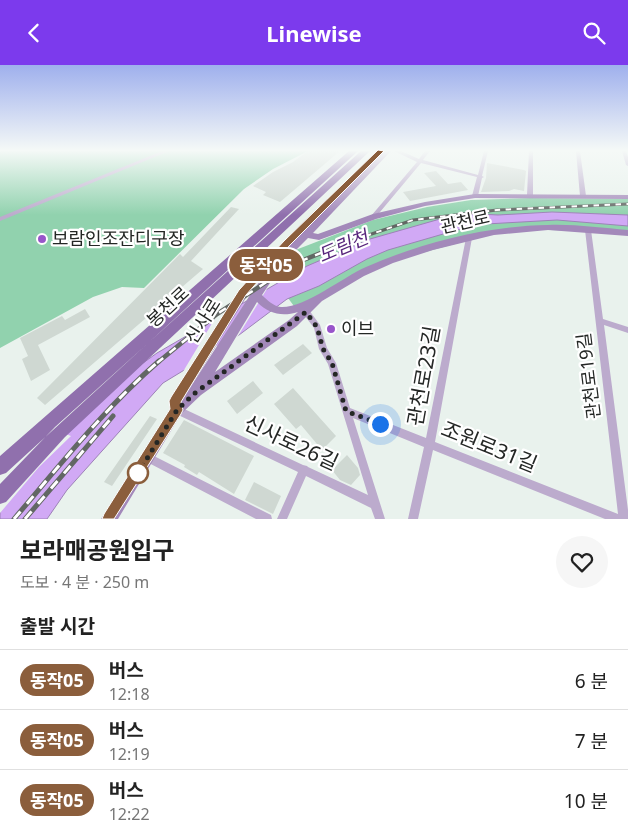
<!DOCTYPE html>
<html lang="ko">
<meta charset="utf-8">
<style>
body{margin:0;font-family:"Noto Sans","Noto Sans KR",sans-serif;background:#f6f6f6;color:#222;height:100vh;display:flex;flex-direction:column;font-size:19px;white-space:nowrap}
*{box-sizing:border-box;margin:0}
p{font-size:16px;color:#767676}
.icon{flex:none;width:28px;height:28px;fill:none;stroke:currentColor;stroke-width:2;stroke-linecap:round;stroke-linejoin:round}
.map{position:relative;height:454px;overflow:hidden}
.drawer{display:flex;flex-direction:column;background:#fff;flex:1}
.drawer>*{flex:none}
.badge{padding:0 10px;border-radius:16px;font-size:18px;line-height:32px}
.you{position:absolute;width:25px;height:25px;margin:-12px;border:4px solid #fff;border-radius:50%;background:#1a73e8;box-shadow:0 0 0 8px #1a73e833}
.map>.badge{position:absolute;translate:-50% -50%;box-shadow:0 0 0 2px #fff}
h2{padding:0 20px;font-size:19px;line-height:45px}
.round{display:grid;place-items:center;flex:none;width:52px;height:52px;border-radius:26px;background:#f6f6f6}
.overview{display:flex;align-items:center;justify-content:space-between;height:85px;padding:0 20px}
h1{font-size:24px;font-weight:700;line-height:38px}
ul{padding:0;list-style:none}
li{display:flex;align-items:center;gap:15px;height:60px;padding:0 20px;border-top:1px solid #e0e0e0}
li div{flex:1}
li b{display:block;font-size:19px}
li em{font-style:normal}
li .badge{min-width:55px;font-weight:700;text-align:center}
header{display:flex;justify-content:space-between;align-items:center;height:65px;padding:0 20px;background:#7c3aed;color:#fff;font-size:22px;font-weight:700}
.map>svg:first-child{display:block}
.green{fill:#91d2ae}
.water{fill:#d1a9f5;stroke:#9d82b7}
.pier{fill:#e9f2ed}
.building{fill:#cfd8d2}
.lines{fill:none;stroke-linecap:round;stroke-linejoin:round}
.street{fill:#bcabcd;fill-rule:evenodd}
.secondary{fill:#a389ba;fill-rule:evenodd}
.primary{fill:#9070ad;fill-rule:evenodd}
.rail-far2-casing{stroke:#626764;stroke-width:3}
.rail-far1-casing{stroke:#626764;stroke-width:4.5}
.rail-casing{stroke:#626764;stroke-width:5}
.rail-far2{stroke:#fff;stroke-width:2;stroke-dasharray:5.5;stroke-linecap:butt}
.rail-far1{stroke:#fff;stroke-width:2.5;stroke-dasharray:8;stroke-linecap:butt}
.rail{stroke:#fff;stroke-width:3;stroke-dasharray:10;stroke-linecap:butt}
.line{fill:#8b5e3c;stroke:#fff}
.walk{stroke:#242725;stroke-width:5;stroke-dasharray:0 9}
.poi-dot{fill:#9855ca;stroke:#fff;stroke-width:2}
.stop-dot{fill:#fff;stroke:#8b5e3c;stroke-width:2.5}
.labels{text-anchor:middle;stroke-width:4.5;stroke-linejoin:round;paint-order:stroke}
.street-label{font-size:18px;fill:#242725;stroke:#fff}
.poi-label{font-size:18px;fill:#242725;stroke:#fff;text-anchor:start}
.water-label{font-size:19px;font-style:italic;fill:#58257c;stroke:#fff}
.near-street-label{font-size:21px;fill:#242725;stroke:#fff}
</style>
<header><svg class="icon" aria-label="back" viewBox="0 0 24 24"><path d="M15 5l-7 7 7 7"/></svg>Linewise<svg class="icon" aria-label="search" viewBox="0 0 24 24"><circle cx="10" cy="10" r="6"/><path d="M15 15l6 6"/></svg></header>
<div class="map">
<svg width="628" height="454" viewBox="0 0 628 454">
<rect width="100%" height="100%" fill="#e9f2ed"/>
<path class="green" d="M0,86H308L273,104L244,124L144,223L122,222L93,232L0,283Z
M530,133L628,134V167L511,164L369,202L299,248L266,203L280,191L373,155L427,142L471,135Z"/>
<path class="water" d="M552,147L628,150V161L557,155L486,159L457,165L388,185L367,194L319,221L287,234L227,279L163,318L67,425L47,454H0V418L118,316L157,288L307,201L370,174L461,148L498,150Z"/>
<path class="pier" d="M270,219L235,276L181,310L217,250L239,238L215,280L218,281L249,232Z
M52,364L71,371L39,402L0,448V414Z"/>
<path class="building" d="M308,86H340L280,137L263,130L266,127L253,121L273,107L293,97Z
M487,98L524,105L526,106L524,126L514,124L509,126L481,127L486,113Z
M436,106L448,119L461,117L468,125L410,136L403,127L436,121L424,108Z
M231,142L239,144L191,196L203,204L45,340L37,333L180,189L183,192Z
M85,244L90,252L38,280L50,305L31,316L22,294L28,291L20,273L62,251L65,255Z
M303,279L312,288L283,310L274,300Z
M253,316L263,328L237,349L227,336Z
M293,323L336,371L322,385L301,360L296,364L274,339Z
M150,351L157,354L112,421L104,417Z
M184,355L254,391L234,429L199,407L197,410L184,402L185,400L163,388Z
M347,390L358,403L360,410L351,420L340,415L332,405Z
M254,417L281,431L273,449L245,435Z"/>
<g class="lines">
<path class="street" d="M162,86H169L0,156V152Z
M394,86H401L419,94L425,86H430L423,95L478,110L484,86H488L482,111L484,112L482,113L478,131L475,133L472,131L477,112L421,98L375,153H371V151L417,97Z
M529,86H533V130L530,132L527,130Z
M576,86H580L586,131L583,133L580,131Z
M622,86H626L628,92V101L626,100Z
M588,163L591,165L603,254L628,262V268L604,260L628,445V454H605L433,385L418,454H408L424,382L353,353L385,454H375L371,443L306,411L287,454H277L298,407L174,348L173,345L174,342L177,341L180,342L303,400L307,401L308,402L368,430L328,299L319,284L314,263L302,247L303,245H309L320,260L327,283L336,298L350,343L426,373L466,173L469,171L472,173L435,377L618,449L585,165Z
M148,388L271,450L272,454H256L145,396L143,393L145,390Z"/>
<path class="secondary" d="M384,86H391L313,168L318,169L373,149L425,137L475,129L628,130V134L475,133L425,141L376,154L319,175L308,173L284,197L262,230C267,235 273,241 281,242C305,243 343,212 366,202C423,177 487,161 548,160C575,159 601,163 628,165V171L548,165L494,170L433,185L393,198L364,211L322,236L297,261L201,330L181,349L118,454H101L170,344L169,336L171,332L246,217L284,176L327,134H333V137ZM271,201L252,227L188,326L252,223ZM257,237C269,249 282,252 298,247L289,255L215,307Z"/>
<path class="primary" d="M349,86H358L6,408L0,410V391Z
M361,86H370L65,372L6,437L0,439V419L55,362Z"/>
<defs>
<path id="rail-far2" d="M345,178L413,155L497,145L628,139"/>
<path id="rail-far1" d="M157,298L217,249L296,198L348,177"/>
<path id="rail" d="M14,454C60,400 105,343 159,296
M25,454L113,351"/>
</defs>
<use href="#rail-far2" class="rail-far2-casing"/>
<use href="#rail-far1" class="rail-far1-casing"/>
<use href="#rail" class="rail-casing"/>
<use href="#rail-far2" class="rail-far2"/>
<use href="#rail-far1" class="rail-far1"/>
<use href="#rail" class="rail"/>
</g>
<linearGradient id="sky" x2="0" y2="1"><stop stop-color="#9fb0ed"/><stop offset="0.57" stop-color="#f5f9f7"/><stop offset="1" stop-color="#f5f9f7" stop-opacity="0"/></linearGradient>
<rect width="628" height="150" fill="url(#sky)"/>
<path class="line" d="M378,85L384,86L290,180L246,230L181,337L183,345L181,349L114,454H102L104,449L170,344L169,336L171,332L239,225L284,176Z"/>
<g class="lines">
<path class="walk" d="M138,408L177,345L195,328L306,247L317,262L323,284L332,298L346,346L380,359"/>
</g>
<g class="poi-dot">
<circle cx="42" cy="174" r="5"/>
<circle cx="331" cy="264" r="5"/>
</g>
<circle class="stop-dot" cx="138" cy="408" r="10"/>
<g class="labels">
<g class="street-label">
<text transform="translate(465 157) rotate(-13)" y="6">관천로</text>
<text transform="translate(168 242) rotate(-43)" y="6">봉천로</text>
<text transform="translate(203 256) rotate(-58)" y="6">신사로</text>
<text transform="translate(589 311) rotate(-97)" y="6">관천로19길</text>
</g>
<g class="poi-label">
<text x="52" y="180">보람인조잔디구장</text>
<text x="341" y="270">이브</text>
</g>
<g class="water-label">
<text transform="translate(343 181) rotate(-23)" y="7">도림천</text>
</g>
<g class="near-street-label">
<text transform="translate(424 311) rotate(-80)" y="7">관천로23길</text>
<text transform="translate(291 378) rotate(25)" y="7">신사로26길</text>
<text transform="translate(489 382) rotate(22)" y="7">조원로31길</text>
</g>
</g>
</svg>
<div class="you" style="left:380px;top:359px"></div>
<b class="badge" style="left:266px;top:200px;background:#8b5e3c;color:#fff">동작05</b>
</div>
<section class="drawer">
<div class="overview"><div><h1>보라매공원입구</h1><p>도보 · 4 분 · 250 m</p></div><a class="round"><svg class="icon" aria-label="heart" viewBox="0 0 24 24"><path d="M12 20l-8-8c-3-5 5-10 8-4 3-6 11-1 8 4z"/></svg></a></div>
<h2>출발 시간</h2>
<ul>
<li><span class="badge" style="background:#8b5e3c;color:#fff">동작05</span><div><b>버스</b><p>12:18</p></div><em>6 분</em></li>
<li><span class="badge" style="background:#8b5e3c;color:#fff">동작05</span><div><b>버스</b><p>12:19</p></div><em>7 분</em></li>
<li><span class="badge" style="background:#8b5e3c;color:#fff">동작05</span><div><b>버스</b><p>12:22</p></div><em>10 분</em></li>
</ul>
</section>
